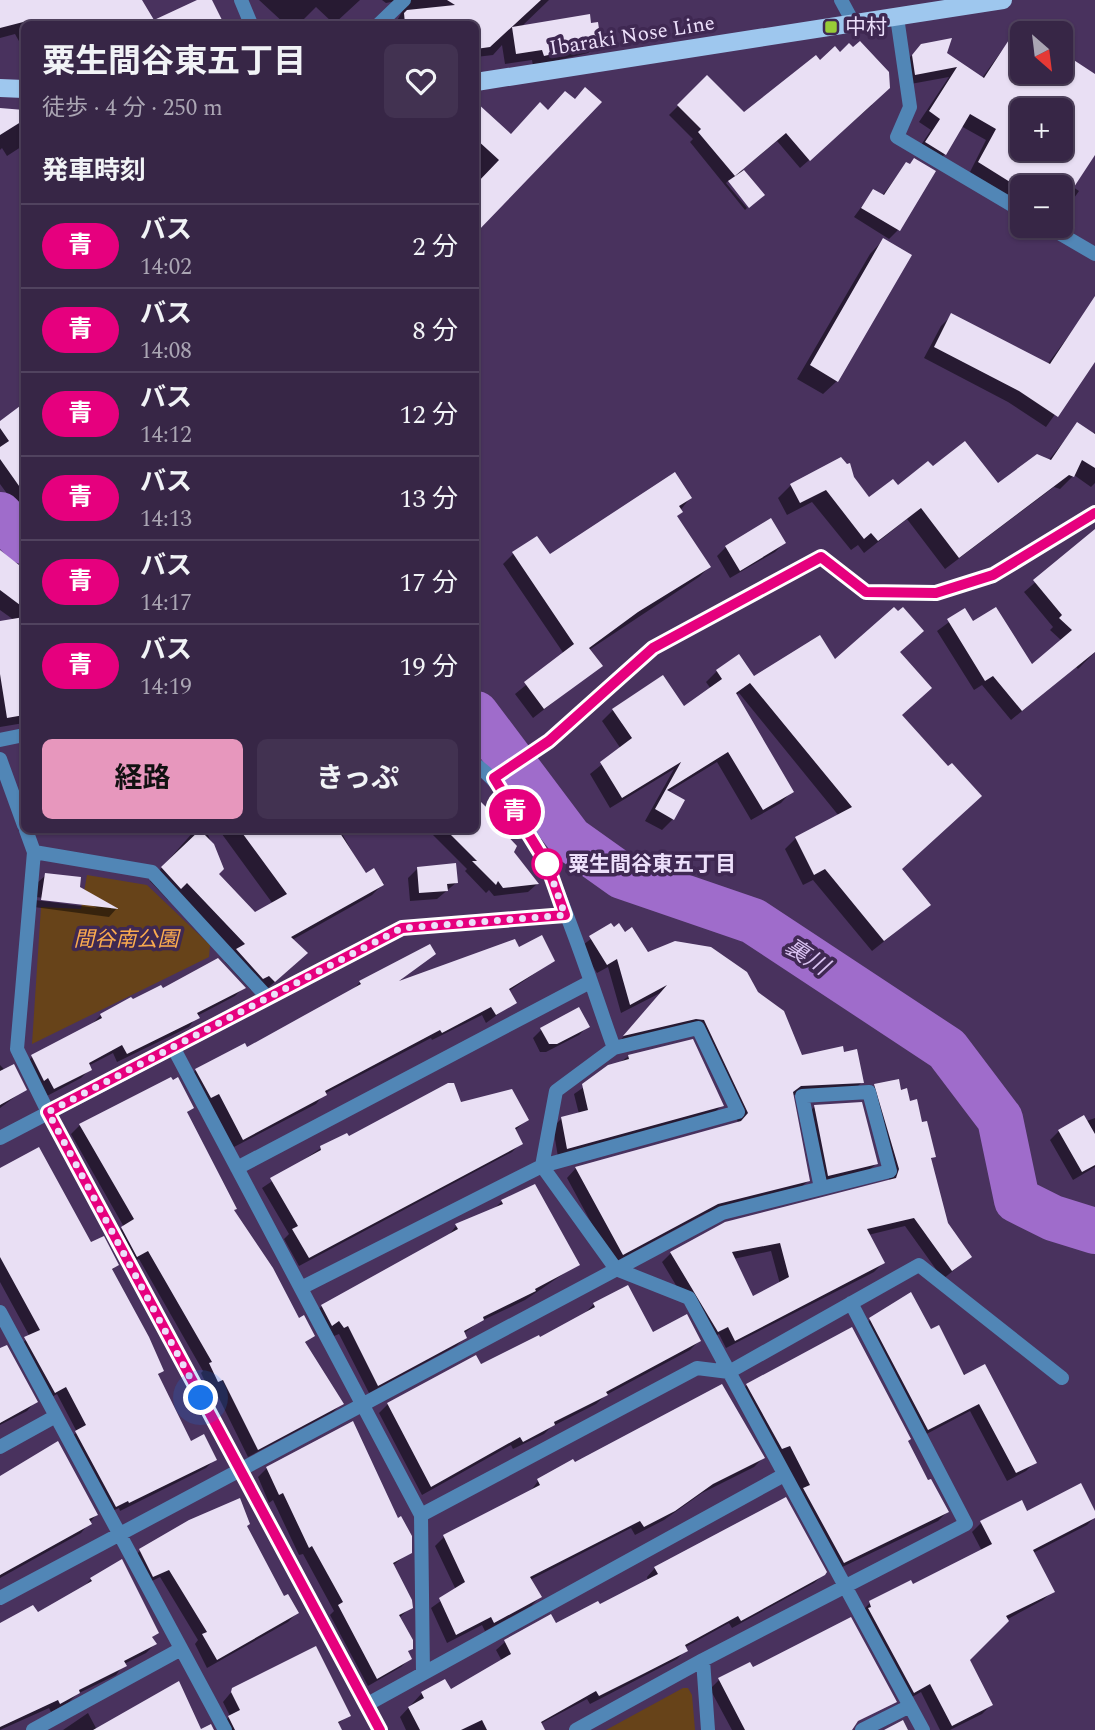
<!DOCTYPE html>
<html lang="ja">
<meta charset="utf-8">
<style>
body{margin:0;font-family:Spectral,"Noto Sans JP",serif;background:#423251;color:#f1f3f6;height:100vh;display:flex;flex-direction:column;font-size:26px;white-space:nowrap}
*{box-sizing:border-box;margin:0}
p{font-size:23px;color:#aaa5b3}
.icon{flex:none;width:38px;height:38px;fill:none;stroke:currentColor;stroke-width:2;stroke-linecap:round;stroke-linejoin:round}
.map{position:relative;flex:1;overflow:hidden}
.sheet{position:absolute;left:21px;top:21px;width:458px;height:812px;display:flex;flex-direction:column;background:#372646;border-radius:10px;box-shadow:0 2px 5px #0004,0 0 0 2px #51435f}
.sheet>*{flex:none}
.badge{padding:0 14px;border-radius:23px;font-size:24px;line-height:46px}
.needle{width:46px;rotate:152deg}
.buttons{position:absolute;left:1010px;top:21px;display:grid;gap:14px}
.buttons a{display:grid;place-items:center;width:63px;height:63px;border-radius:10px;background:#372646;box-shadow:0 2px 5px #0004,0 0 0 2px #51435f;font-size:35px}
.you{position:absolute;width:35px;height:35px;margin:-18px;border:5px solid #fff;border-radius:50%;background:#1a73e8;box-shadow:0 0 0 10px #1a73e833}
.map>.badge{position:absolute;translate:-50% -50%;box-shadow:0 0 0 4px #fff}
h2{padding:0 21px;font-size:26px;line-height:63px}
.round{display:grid;place-items:center;flex:none;width:74px;height:74px;border-radius:10px;background:#423251}
.summary{display:flex;align-items:center;justify-content:space-between;height:119px;padding:0 21px}
h1{font-size:33px;font-weight:700;line-height:52px}
.action{display:flex;gap:14px;margin-top:auto;padding:14px 21px}
.action a{flex:1;height:80px;border-radius:10px;background:#e797bd;color:#111;font-size:28px;font-weight:700;line-height:80px;text-align:center}
.action a+a{background:#423251;color:#f1f3f6}
ul{padding:0;list-style:none}
li{display:flex;align-items:center;gap:21px;height:84px;padding:0 21px;border-top:2px solid #51435f}
li div{flex:1}
li b{display:block;font-size:26px}
li em{font-style:normal}
li .badge{min-width:77px;font-weight:700;text-align:center}
.map>svg:first-child{display:block}
.green{fill:#674319}
.shadow{fill:#0007;fill-rule:evenodd}
.lines{fill:none;stroke-linecap:round;stroke-linejoin:round}
.river{stroke:#9f6ccb;stroke-width:46}
.building{fill:#e9dff4;fill-rule:evenodd}
.minor{stroke:#5186b6;stroke-width:14}
.tertiary{stroke:#5186b6;stroke-width:14}
.primary{stroke:#9ec7ee;stroke-width:18}
.line-casing{stroke:#fff;stroke-width:16}
.line{stroke:#e6007e;stroke-width:10}
.walk{stroke:#ecdffa;stroke-width:7;stroke-dasharray:0 12.6}
.poi-dot{fill:#98cb37;stroke:#3f2852;stroke-width:2.5}
.stop-dot{fill:#fff;stroke:#e6007e;stroke-width:3.5}
.labels{text-anchor:middle;stroke-width:7;stroke-linejoin:round;paint-order:stroke}
.poi-label{font-size:21px;fill:#ecdffa;stroke:#3f2852;text-anchor:start}
.street-label{font-size:21px;fill:#ecdffa;stroke:#3f2852}
.stop-label{font-size:21px;font-weight:bold;fill:#ecdffa;stroke:#3f2852;text-anchor:start}
.park-label{font-size:21px;font-style:italic;fill:#fbab4f;stroke:#3f2852}
.water-label{font-size:23px;font-style:italic;fill:#d8c0f0;stroke:#3f2852}
</style>
<div class="map">
<svg width="1095" height="1730" viewBox="0 0 1095 1730">
<rect width="100%" height="100%" fill="#49325e"/>
<path class="green" d="M87,875L147,885L210,945L209,957L32,1044L41,907L81,909Z
M683,1688H688L692,1695L695,1730H606Z"/>
<path class="shadow" d="M0,0H140L153,22L201,0H210L222,24H24V50L15,34L0,38Z
M259,0H360L334,24L316,7L299,24H285Z
M382,0H549L521,27L600,42L588,53L533,66L532,60L505,64L502,45L493,55L476,57V24H395L403,10L396,1L386,3Z
M1022,23L1038,33H1022V72L1095,76V152L1073,187L1079,191L1060,218V187H1022V209L969,174L986,140L961,126L945,154L934,165L915,154L931,130L919,122L949,77L905,85L902,67L910,57L922,45L945,54L982,78ZM1022,110H1060V149H1022Z
M707,77L744,114L872,105L800,168L777,141L742,170L762,195L750,206L729,180L726,183L747,208L745,210L690,142L693,139L669,115Z
M574,101L476,232V104L511,136L548,112Z
M0,110L24,112V145L7,156L2,148L0,150Z
M906,164L934,172L898,230L889,239L854,217L873,191L882,196Z
M883,240L837,381L823,394L797,379L870,254Z
M1093,303L1095,358L1046,427L1008,402L924,358L941,326L952,315L1047,365Z
M24,406V434L19,438L24,447V517L0,484V423Z
M1078,424L1093,435L1095,432V483L1091,487L1074,475L1060,489L1054,487L945,569L907,519L864,553L858,545L851,550L812,502L787,515L778,498L791,485L852,478L869,500L933,469L997,486L1048,461Z
M690,498L675,517L709,567L699,577L589,650L600,666L533,718L515,694L564,654L503,564L513,554L549,556Z
M1095,531V652L1078,669L1076,667L1011,720L982,685L974,690L937,631L964,611L972,624L1031,666L1062,641L1050,630L1053,627L1024,592Z
M784,543L775,552L730,578L717,556L726,547Z
M0,552L24,572V615L20,619H24V723L0,727V623L14,620L0,610Z
M899,652L900,869L917,915L872,951L813,880L803,885L785,849L796,838L839,816L739,693L735,696L792,791L781,803L751,820L717,762L668,792L673,819L662,830L645,821L674,769L610,808L590,774L621,749L602,721L613,710L684,708L711,689L706,682L717,671L754,679Z
M476,800L537,884L528,892L494,896L489,890L486,893L465,871L467,869L428,830H476Z
M195,830H206L222,869L217,874L254,914L273,904L219,830H340L365,875L370,873L384,883L372,895L292,940L294,965L262,993L256,987L251,990L225,962L232,955L174,893L168,900L150,881Z
M417,869L457,882L437,899L410,901L408,878Z
M46,875L78,888L117,908L109,917L34,907L35,900L97,908L89,904L36,897L37,883Z
M610,925L648,955L756,993L801,1057L843,1054L862,1082L852,1092L791,1095L808,1181L798,1190L706,1213L613,1263L567,1178L576,1168L739,1124L694,1029L617,1044L664,991L621,1013L608,967L597,973L580,947Z
M434,953L398,982L553,961L509,991L515,1002L486,1023L482,1015L432,1040L431,1038L324,1094L316,1104L234,1147L187,1079L196,1070L246,1050L351,992L360,982Z
M243,988L235,996L197,1016L189,1027L117,1062L113,1053L88,1066L90,1069L81,1078L45,1097L23,1066L32,1057L92,1024L101,1015L132,1001Z
M588,1026L579,1035L546,1052H540L533,1038L542,1029Z
M629,1056L722,1105L713,1114L558,1157L553,1127L562,1118L579,1114L574,1094Z
M0,1065L24,1090L0,1108Z
M875,1086L900,1092L920,1124L934,1156L930,1160L946,1223L970,1257L943,1279L905,1226L868,1235L883,1263L874,1272L726,1348L719,1334L709,1340L662,1262L671,1253L726,1224L890,1182L866,1095ZM771,1251L780,1284L753,1298L733,1259Z
M460,1104L527,1120L514,1131L521,1143L512,1152L299,1266L284,1239L289,1234L262,1188L321,1148Z
M192,1107L186,1114L232,1211L298,1320L313,1335L304,1344L341,1404L333,1412L248,1457L214,1388L209,1390L201,1373L203,1371L139,1259L127,1264L113,1237L124,1227L71,1134L80,1125Z
M814,1107L876,1164L867,1172L820,1184L806,1116Z
M1095,1118V1167L1073,1180L1050,1140L1059,1131Z
M0,1173L117,1265L111,1271L162,1371L157,1376L190,1443L215,1459L206,1468L120,1511L119,1508L106,1514L67,1441L77,1432L57,1394L45,1401L17,1347L30,1337L0,1282Z
M502,1201L578,1264L525,1300L479,1322L463,1334L465,1338L456,1346L369,1393L339,1334L334,1336L330,1329L313,1315L322,1306L448,1236L456,1226L493,1210Z
M594,1304L652,1335L699,1341L690,1350L606,1395L596,1404L551,1427L544,1434L513,1449L511,1445L422,1495L379,1413L388,1404L539,1339L585,1313Z
M871,1319L930,1331L1035,1462L1026,1471L1007,1481L970,1411L919,1438L862,1328Z
M0,1349L35,1402L27,1411L0,1425Z
M747,1385L906,1442L947,1512L938,1521L834,1571L738,1394Z
M763,1458L754,1467L702,1493L664,1520L635,1535L631,1528L530,1580L540,1597L531,1606L485,1631L482,1625L447,1643L431,1608L456,1590L435,1546L444,1537L530,1492L538,1481L574,1465Z
M267,1468L410,1552L392,1566L411,1607L399,1618L411,1648L407,1653L410,1658L401,1667L368,1686L330,1615L334,1611L303,1554L299,1555L273,1500L269,1503L258,1477Z
M0,1478L96,1515L81,1533L0,1578Z
M1027,1513L1095,1517L1087,1525L1033,1553L1052,1592L1043,1600L1006,1620L968,1659L991,1705L982,1714L950,1730H940L921,1692L905,1701L861,1612L870,1603L912,1587L982,1551L972,1532L981,1523Z
M190,1522L245,1527L284,1599L297,1613L288,1622L207,1668L195,1644L198,1640L160,1577L144,1585L131,1559L140,1551Z
M655,1568L824,1574L814,1583L732,1628L729,1623L684,1648L686,1650L677,1659L590,1704L587,1699L540,1724L536,1730H406L400,1717L422,1693L450,1691L502,1661L496,1650L505,1642L550,1616L556,1626L599,1607L648,1581L647,1577Z
M91,1579L157,1632L151,1638L155,1644L146,1653L124,1664L116,1675L77,1694L69,1702L51,1712L49,1708L0,1730V1627L37,1615L82,1589Z
M749,1664L752,1669L827,1730H732L710,1689L719,1680Z
M233,1690L348,1716L329,1730H222L220,1726L230,1716L223,1702Z
M88,1713L97,1730H200H63Z"/>
<g class="lines">
<path class="river" d="M0,515L24,541
M476,714L570,839L622,876L753,921L947,1049L1000,1119L1017,1200L1053,1218L1095,1231"/>
</g>
<path class="building" d="M0,0H142L154,20L197,0H212L224,24H34L31,20L0,28Z
M447,0H541L490,47L476,49V24H405L404,13L407,10L455,5Z
M590,14L591,23L598,22L601,43L544,56L542,50L516,54L512,27Z
M1022,20V72H1060V51L1095,74V155L1074,187H1034L1026,182L1021,189L978,162L996,129L970,114L946,155L925,142L940,119L929,111L957,67L915,75L912,55L921,44L952,38L947,53L984,78ZM1022,110H1060V149H1022Z
M860,41L889,72L890,88L810,161L786,133L735,176L698,132L701,129L677,105L707,75L744,112L816,55L820,60L835,46L840,52L849,43L853,47Z
M585,87L602,102L476,233V184L499,160L476,139V102L511,134L540,102L548,110L565,91L575,99Z
M0,108L24,110V120L0,135Z
M914,158L936,171L900,231L861,208L873,189L884,195L906,162L910,164Z
M744,170L765,195L749,208L728,181Z
M883,238L912,255L838,382L810,365Z
M1095,296V362L1058,417L1019,391L934,347L951,313L1050,364Z
M24,403V493L0,459V447L9,441L0,428V421Z
M1077,422L1095,434V468L1082,460L1074,477L1069,475L959,558L921,508L878,541L871,533L864,539L826,490L800,503L790,484L841,457L847,464L850,463L854,477L869,497L893,479L898,485L928,461L933,466L965,441L998,483L1037,454L1051,460Z
M675,472L692,498L679,506L683,512L677,516L711,567L638,612L589,648L603,666L544,709L524,682L574,644L512,552L537,536L550,554Z
M771,518L786,543L740,571L725,546Z
M1095,529V652L1022,711L993,676L985,681L947,619L965,608L973,621L996,607L1032,664L1072,630L1059,618L1062,615L1033,580Z
M0,550L24,569V608L0,590Z
M894,607L898,611L903,607L924,631L900,652L932,688L902,715L948,766L952,763L982,796L902,869L931,905L884,941L825,869L814,875L795,837L852,807L750,683L736,693L794,792L763,810L728,752L667,790L685,800L674,820L655,809L681,762L622,798L600,762L632,738L612,709L663,675L684,706L722,679L716,670L739,654L754,676L820,635L835,659Z
M24,617V715L7,718L0,674V621Z
M476,797L500,821L496,824L517,846L514,852L539,884L503,888L498,881L496,885L472,861H477L446,830H476Z
M200,830L214,844L224,869L219,874L255,912L287,894L240,830H338L366,873L374,868L384,885L291,937L308,953L275,982L269,976L263,979L236,949L245,944L187,883L181,889L161,867Z
M456,863L458,883L447,884L448,891L419,893L417,867Z
M45,873L81,877L80,887L119,909L41,900Z
M611,923L614,927L619,923L625,932L632,927L648,952L675,941L711,947L747,972L758,992L784,1011L802,1055L843,1046L844,1052L857,1049L864,1083L801,1086L793,1092L810,1181L718,1204L623,1255L575,1167L741,1121L748,1113L704,1020L696,1019L623,1036L667,985L630,1005L617,959L607,965L589,936Z
M542,935L555,961L509,989L517,1003L496,1015L491,1007L442,1033L440,1030L325,1091L327,1095L243,1140L219,1094L211,1098L195,1069L245,1043L247,1047L361,984L359,981L430,944L436,954L399,981L515,939L519,947Z
M218,958L246,988L197,1013L200,1018L127,1054L122,1045L89,1063L92,1070L54,1089L48,1078L44,1081L31,1055L102,1018L100,1014L131,997L133,999L161,985L163,988Z
M579,1007L590,1027L557,1044H549L540,1028Z
M693,1039L724,1106L567,1149L561,1117L588,1110L582,1084L608,1065L629,1059L628,1055Z
M14,1064L27,1090L0,1105V1071Z
M171,1077L173,1080L178,1077L194,1108L187,1112L237,1209L234,1210L273,1268L299,1318L304,1315L315,1336L305,1342L344,1404L258,1450L223,1380L218,1382L209,1363L212,1362L148,1251L137,1257L121,1227L134,1219L79,1124Z
M899,1079L901,1090L907,1088L910,1101L917,1099L922,1122L927,1121L936,1157L931,1158L948,1223L972,1257L952,1271L914,1218L867,1229L885,1263L735,1341L728,1327L718,1332L670,1252L725,1222L896,1178L899,1169L874,1084ZM780,1243L789,1277L753,1296L732,1252Z
M448,1083H454L461,1102L512,1089L529,1120L515,1128L523,1144L309,1258L292,1229L298,1226L270,1178L321,1150L320,1146L347,1133L349,1136Z
M862,1102L878,1164L828,1176L814,1105Z
M1084,1115L1095,1134V1165L1082,1172L1058,1130Z
M39,1147L91,1242L104,1236L119,1265L112,1269L149,1337L164,1371L158,1374L191,1441L204,1434L217,1460L129,1503L128,1501L116,1507L75,1431L86,1425L66,1387L55,1393L24,1337L40,1330L0,1257V1168Z
M535,1184L580,1265L535,1289L536,1291L483,1317L484,1320L464,1331L467,1338L378,1386L348,1326L344,1328L339,1321L332,1326L321,1305L458,1229L455,1224L503,1204L501,1200Z
M628,1285L653,1332L687,1314L701,1341L606,1392L608,1395L554,1422L555,1425L523,1442L520,1437L431,1487L387,1403L476,1355L481,1364L539,1335L540,1337L595,1307L593,1303Z
M911,1292L931,1329L939,1325L964,1375L985,1364L1037,1463L1016,1473L979,1404L928,1430L869,1318Z
M852,1327L911,1439L908,1441L928,1480L931,1479L949,1512L844,1563L803,1488L810,1485L790,1446L782,1449L746,1384Z
M7,1345L38,1402L0,1423V1348Z
M722,1384L765,1458L713,1484L675,1511L644,1527L640,1521L530,1577L542,1597L494,1623L491,1617L456,1635L439,1598L465,1582L443,1535L540,1485L537,1479L573,1459L575,1462Z
M353,1421L398,1518L401,1516L412,1536V1553L393,1563L412,1600L413,1608L399,1615L413,1640V1649L408,1651L412,1659L377,1679L338,1605L343,1602L312,1546L309,1548L283,1493L279,1495L266,1467Z
M58,1441L98,1515L89,1519L92,1524L0,1575V1476Z
M1081,1483L1095,1511V1518L1033,1550L1055,1592L1006,1616L1009,1621L970,1660L993,1705L952,1726L930,1684L914,1693L868,1608L871,1607L869,1601L911,1580L913,1584L992,1544L980,1521L1022,1500L1027,1511Z
M786,1497L827,1572L825,1575L741,1621L738,1616L685,1645L688,1651L645,1673L599,1696L596,1691L541,1722L545,1730H487L482,1720L461,1730H420L408,1707L424,1698L421,1692L445,1679L451,1689L511,1654L504,1640L551,1614L556,1623L598,1601L600,1604L658,1574L654,1567Z
M240,1498L250,1524L247,1526L284,1596L288,1594L299,1613L217,1660L202,1634L207,1632L169,1570L153,1577L139,1549L189,1520Z
M122,1559L159,1633L152,1637L157,1644L124,1661L127,1666L79,1690L80,1693L60,1704L58,1700L0,1727V1623L33,1605L38,1612L92,1581L90,1578Z
M851,1617L897,1702L858,1721L852,1730H745L718,1678L750,1662L753,1667Z
M316,1646L351,1716L338,1722L342,1730H235L228,1716L240,1710L231,1692L232,1688Z
M179,1681L201,1729L211,1724L214,1730H93Z
M903,1720L908,1730H884Z"/>
<g class="lines">
<path class="minor" d="M841,0L854,24
M897,17L910,107L897,137L1022,211
M379,24L404,0
M1047,226L1095,254
M0,740L24,735
M0,759L24,825
M476,765C541,810 586,972 614,1048L556,1091L542,1166L616,1269L689,1298L923,1730
M494,778L549,741L653,648L821,557L866,592L936,593L993,575L1095,513
M26,830L34,852L17,1049L48,1112L380,1730
M34,852L152,872L268,998
M173,1047L421,1515L697,1368L729,1372L919,1265L1062,1378
M0,1138L402,928L566,915
M237,1168L590,982
M301,1288L542,1166L738,1112L698,1028L614,1048
M0,1312L225,1730
M0,1447L56,1416
M421,1515L423,1673
M0,1598L722,1213L890,1171L869,1092L802,1096L821,1188
M703,1660L708,1730
M366,1705L784,1475
M33,1730L181,1649
M576,1730L703,1660L966,1524L851,1303
M862,1730L910,1706"/>
<path class="tertiary" d="M241,0L251,24"/>
<path class="primary" d="M476,82L1003,0
M0,88L24,89"/>
</g>
<g class="lines">
<defs>
<path id="line" d="M380,1730L48,1112L402,928L565,915L547,864L494,778L549,741L653,648L821,557L866,592L936,593L993,575L1095,513"/>
</defs>
<use href="#line" class="line-casing"/>
<use href="#line" class="line"/>
<path class="walk" d="M201,1398L48,1112L402,928L565,915L547,864"/>
</g>
<rect class="poi-dot" x="824" y="20" width="14" height="14" rx="3.5"/>
<circle class="stop-dot" cx="547" cy="864" r="14"/>
<g class="labels">
<g class="poi-label">
<text x="845" y="34">中村</text>
</g>
<g class="street-label">
<text transform="translate(632 35) rotate(-9)" y="7">Ibaraki Nose Line</text>
</g>
<g class="stop-label">
<text x="568" y="871">粟生間谷東五丁目</text>
</g>
<g class="park-label">
<text x="126" y="946">間谷南公園</text>
</g>
<g class="water-label">
<text transform="translate(807 956) rotate(33)" y="8">裏川</text>
</g>
</g>
</svg>
<div class="buttons">
<a><svg class="needle" viewBox="-14 -14 28 28"><path d="M0-13l5 13h-10z" fill="#e53935"/><path d="M0 13l5-13h-10z" fill="#aaa5b3"/></svg></a>
<a>+</a>
<a>−</a>
</div>
<div class="you" style="left:201px;top:1398px"></div>
<b class="badge" style="left:515px;top:812px;background:#e6007e;color:#fff">青</b>
<section class="sheet">
<div class="summary"><div><h1>粟生間谷東五丁目</h1><p>徒歩 · 4 分 · 250 m</p></div><a class="round"><svg class="icon" aria-label="heart" viewBox="0 0 24 24"><path d="M12 20l-8-8c-3-5 5-10 8-4 3-6 11-1 8 4z"/></svg></a></div>
<h2>発車時刻</h2>
<ul>
<li><span class="badge" style="background:#e6007e;color:#fff">青</span><div><b>バス</b><p>14:02</p></div><em>2 分</em></li>
<li><span class="badge" style="background:#e6007e;color:#fff">青</span><div><b>バス</b><p>14:08</p></div><em>8 分</em></li>
<li><span class="badge" style="background:#e6007e;color:#fff">青</span><div><b>バス</b><p>14:12</p></div><em>12 分</em></li>
<li><span class="badge" style="background:#e6007e;color:#fff">青</span><div><b>バス</b><p>14:13</p></div><em>13 分</em></li>
<li><span class="badge" style="background:#e6007e;color:#fff">青</span><div><b>バス</b><p>14:17</p></div><em>17 分</em></li>
<li><span class="badge" style="background:#e6007e;color:#fff">青</span><div><b>バス</b><p>14:19</p></div><em>19 分</em></li>
</ul>
<div class="action"><a>経路</a><a>きっぷ</a></div>
</section>
</div>
